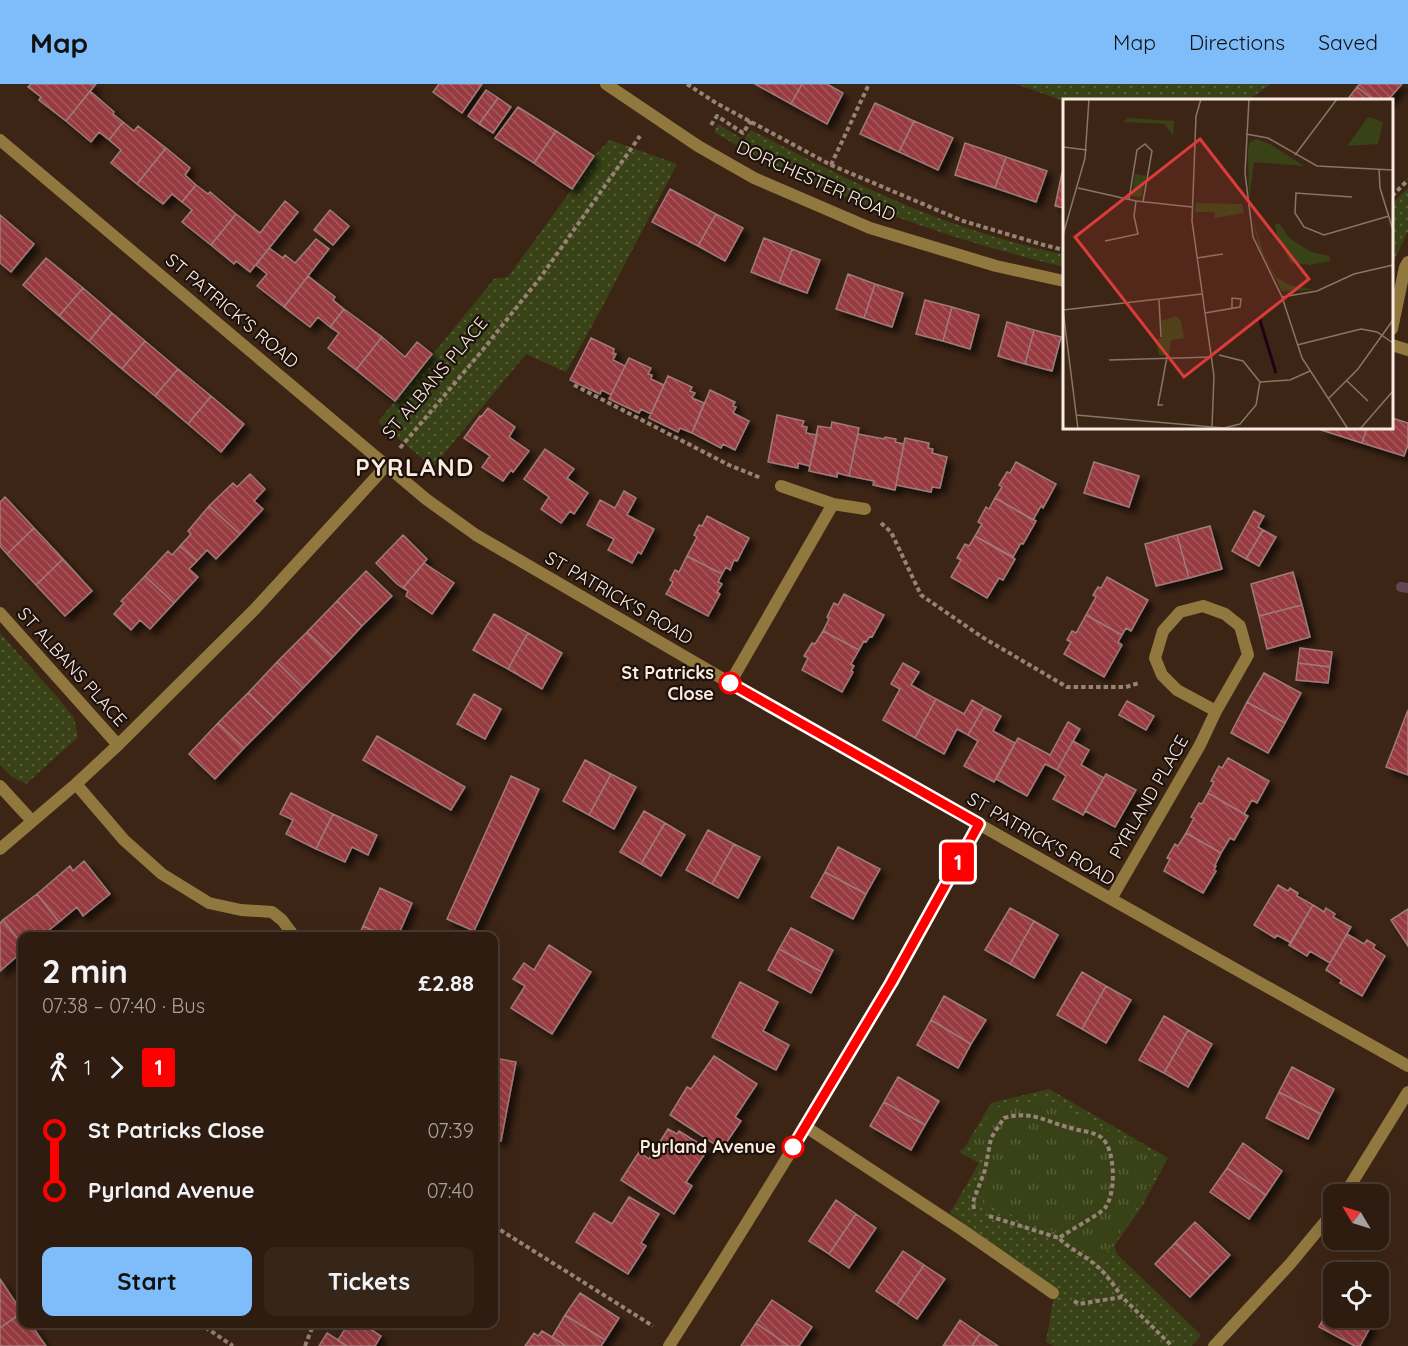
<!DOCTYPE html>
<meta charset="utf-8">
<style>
body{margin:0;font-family:Quicksand,sans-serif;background:#362519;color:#f1f3f6;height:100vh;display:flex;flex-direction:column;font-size:22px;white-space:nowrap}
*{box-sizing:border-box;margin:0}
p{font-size:20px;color:#a7a19f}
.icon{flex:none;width:33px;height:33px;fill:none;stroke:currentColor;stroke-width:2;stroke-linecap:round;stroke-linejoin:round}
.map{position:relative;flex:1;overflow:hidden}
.drawer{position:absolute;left:18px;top:848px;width:480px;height:396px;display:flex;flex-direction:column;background:#2e1c10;border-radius:12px;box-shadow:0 6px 24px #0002,0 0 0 2px #493a30}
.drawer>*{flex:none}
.badge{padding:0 12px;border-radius:4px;font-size:21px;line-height:39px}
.needle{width:39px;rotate:308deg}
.fabs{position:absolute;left:1323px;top:1100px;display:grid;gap:12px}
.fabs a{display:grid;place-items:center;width:66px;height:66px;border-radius:12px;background:#2e1c10;box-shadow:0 6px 24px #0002,0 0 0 2px #493a30;font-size:30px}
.map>.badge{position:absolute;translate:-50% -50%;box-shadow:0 0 0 3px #fff}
.legs{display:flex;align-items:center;gap:9px;height:66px;padding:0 24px;font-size:20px}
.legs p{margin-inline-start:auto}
.overview{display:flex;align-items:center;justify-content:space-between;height:102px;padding:0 24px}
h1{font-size:33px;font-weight:800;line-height:45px}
.action{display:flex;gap:12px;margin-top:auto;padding:12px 24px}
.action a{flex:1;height:69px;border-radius:12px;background:#7ebdf9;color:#111;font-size:24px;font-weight:800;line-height:69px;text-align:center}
.action a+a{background:#362519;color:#f1f3f6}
ul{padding:0 24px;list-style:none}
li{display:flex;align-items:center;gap:21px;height:60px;font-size:22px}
li i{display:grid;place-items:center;width:9px;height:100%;margin:0 8px;background:currentColor}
li i::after{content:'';width:15px;height:15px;margin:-8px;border:4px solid;border-radius:50%;background:#2e1c10}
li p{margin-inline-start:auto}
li:first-child i{background:linear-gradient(#0000 50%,currentColor 0)}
li:last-child i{background:linear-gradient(currentColor 50%,#0000 0)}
header{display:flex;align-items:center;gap:36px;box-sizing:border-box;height:84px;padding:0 30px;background:#7ebdf9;color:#111}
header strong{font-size:28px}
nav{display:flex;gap:33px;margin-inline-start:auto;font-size:21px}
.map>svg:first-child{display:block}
.grass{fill:url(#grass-dots)}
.park{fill:url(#park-tufts)}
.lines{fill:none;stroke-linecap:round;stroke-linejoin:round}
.stream{stroke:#644653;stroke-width:10}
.building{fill:url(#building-back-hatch);stroke:#9e7b7a;stroke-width:1.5;filter:url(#shadow)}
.path{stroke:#978376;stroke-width:4;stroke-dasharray:4.5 3;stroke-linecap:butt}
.minor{stroke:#91783e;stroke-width:12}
.line-1-casing{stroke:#fff;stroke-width:14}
.line-1{stroke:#f00;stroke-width:9}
.stop-1-dot{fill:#fff;stroke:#f00;stroke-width:3}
.labels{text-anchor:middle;stroke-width:4.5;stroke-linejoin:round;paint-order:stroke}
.street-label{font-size:18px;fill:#fbebe1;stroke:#1c110b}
.stop-label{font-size:18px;font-weight:bold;fill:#fbebe1;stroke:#1c110b;text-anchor:end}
.district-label{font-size:24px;font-weight:bold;letter-spacing:1.5px;fill:#fbebe1;stroke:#1c110b}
.inset-river{fill:none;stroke:#240016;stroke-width:3}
.inset-road{fill:none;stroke:#897467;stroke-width:1.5}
.view{fill:#da3c3a;fill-opacity:0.15;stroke:#da3c3a;stroke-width:3}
.inset-edge{fill:none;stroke:#fbebe1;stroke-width:3}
</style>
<header>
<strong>Map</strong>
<nav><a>Map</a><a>Directions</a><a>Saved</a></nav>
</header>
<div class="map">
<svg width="1408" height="1262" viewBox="0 0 1408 1262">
<defs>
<pattern id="grass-dots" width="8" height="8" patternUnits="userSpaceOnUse" patternTransform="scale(1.5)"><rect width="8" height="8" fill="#394216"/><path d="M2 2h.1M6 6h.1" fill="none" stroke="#575d38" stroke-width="1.8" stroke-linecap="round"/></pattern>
<pattern id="park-tufts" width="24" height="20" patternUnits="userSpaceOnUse" patternTransform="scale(1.5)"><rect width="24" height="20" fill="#394216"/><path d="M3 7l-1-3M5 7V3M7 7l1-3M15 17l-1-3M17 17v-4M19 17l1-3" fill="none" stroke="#575d38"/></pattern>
<pattern id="building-back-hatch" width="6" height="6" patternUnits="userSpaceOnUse" patternTransform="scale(1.5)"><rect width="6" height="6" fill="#973b40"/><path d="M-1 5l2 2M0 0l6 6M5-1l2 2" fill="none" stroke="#a6585b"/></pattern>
<filter id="shadow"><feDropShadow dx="5.5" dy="5.5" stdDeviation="3" flood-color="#0009"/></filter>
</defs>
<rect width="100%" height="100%" fill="#3d2516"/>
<path class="grass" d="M1016,0H1271L1248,16L1064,17Z
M718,40L744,56L751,46C803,73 854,99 908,122C958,143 1011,159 1064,171V183C963,159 864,125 770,79C751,70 732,58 714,48Z
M610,56L677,80L598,231L566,288L526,270L433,383L378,338L494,195L508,193L572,105L594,72Z
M1408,104V147L1392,181V120Z
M0,549L58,614L74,634L78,653L26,700L12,693L0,681Z
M1049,1005L1168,1074L1141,1124L1114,1162L1117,1170L1201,1251L1192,1262H1054L1046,1258L1055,1206L950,1129L979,1079L959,1068L965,1063L991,1019Z"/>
<path class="park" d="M1047,1015L1163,1076L1138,1122L1100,1178L1059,1150L984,1120L975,1103L983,1076L968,1063L994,1024Z"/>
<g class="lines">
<path class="stream" d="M1401,503L1408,504"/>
</g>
<path class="building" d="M31,0H96L66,37L39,16L41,13L28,3Z
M439,0H482L462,29L433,8Z
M755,0H802L791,20Z
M802,0H827L843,9L827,40L791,20Z
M1360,0H1402L1388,16H1374L1357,3Z
M1357,3L1374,16H1347Z
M486,6L498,14L479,40L468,32Z
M90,7L114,28L113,30L123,38L109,56L99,48L91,58L66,37Z
M498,14L511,23L493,49L479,40Z
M875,19L914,37L899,68L860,50Z
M518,23L556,47L534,79L495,54Z
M914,37L953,54L938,86L899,68Z
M123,38L134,47L138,42L166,64L137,100L111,79L121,66L109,56Z
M556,47L594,72L572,105L534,79Z
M965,59L1006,73L995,104L955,91Z
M166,64L190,84L185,91L196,101L182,118L172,110L163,120L137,100Z
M1006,73L1047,87L1036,118L995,104Z
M1062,89L1064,90V124L1055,122Z
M196,101L208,110L210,108L236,130L211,161L182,138L192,126L182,118Z
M670,105L716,130L698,162L652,138Z
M285,117L298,128L250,188L236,177L234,180L211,161L236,130L260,149Z
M330,126L349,142L333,161L314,146Z
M716,130L743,144L725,177L698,162Z
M0,131L34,160L11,188L0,179Z
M764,154L792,165L779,199L751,188Z
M316,155L329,165L284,223L257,202L267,190L256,181L269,164L283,174L285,171L295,179Z
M792,165L820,176L807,209L779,199Z
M46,174L83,204L59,232L23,201Z
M848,190L875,200L864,234L836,225Z
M308,192L335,213L333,216L344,225L330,243L318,233L310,243L284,223Z
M875,200L903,209L892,243L864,234Z
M83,204L112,229L89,257L59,232Z
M925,216L952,223L943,257L916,250Z
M952,223L979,231L970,265L943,257Z
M344,225L382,253L356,286L328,264L339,249L330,243Z
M112,229L145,257L122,285L89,257Z
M1007,238L1034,246L1025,280L998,272Z
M1034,246L1061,253L1052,287L1025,280Z
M382,253L405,273L417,258L432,270L395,317L356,286Z
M591,254L614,265L613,269L616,270L613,276L625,282L611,311L602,306L600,310L570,296Z
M145,257L178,285L155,312L122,285Z
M629,274L651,284L648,290L652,291L651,295L664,301L651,330L641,325L639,329L609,315Z
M178,285L211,312L188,340L155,312Z
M668,292L692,303L690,307L695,309L692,314L704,319L692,349L680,344L678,348L649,334Z
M710,306L735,318L733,322L736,323L733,329L749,337L735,366L723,360L721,364L692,349Z
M211,312L244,340L221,368L188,340Z
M488,324L515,343L509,353L529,367L513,388L511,386L503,397L482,383L490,372L464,354L480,332L481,333Z
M777,331L804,337L802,342L807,343L806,349L817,351L810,382L798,379V384L768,378Z
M1392,334L1408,339V361L1404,372L1362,359L1367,344H1392Z
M832,338L859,344L849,392L837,389V393L809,387L818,342L831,344Z
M1321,344H1367L1362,359L1321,346Z
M858,350L884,355L885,353L896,355L895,358L904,360L895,406L873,401L874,397L849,392Z
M905,354L929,359L928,364L933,365L932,369L947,373L940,404L932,403L931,408L896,401Z
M545,365L574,385L567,394L588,409L574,430L570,427L561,439L541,425L549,413L524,395Z
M1016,378L1056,400L1043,424L1041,422L1033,436L995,414L1002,403L999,401L1007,388L1010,389Z
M1094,378L1139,392L1129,423L1084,409Z
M250,390L265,405L254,417L263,425L240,450L209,422L233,399L237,403Z
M624,407L636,414L627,431L654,445L641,470L638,468L632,479L608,466L614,455L587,441L600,416L615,424Z
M5,413L34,444L7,470L0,462V418Z
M995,414L1036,437L1023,460L1021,459L1013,473L975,452L982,440L978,438L986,423L989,425Z
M209,422L240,450L216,475L207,466L197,477L180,462L191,450L188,447Z
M1254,427L1264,432L1258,443L1263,446L1246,475L1232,467Z
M707,432L749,454L737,477L734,476L730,486L726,483L722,490L687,472L697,453L694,451L699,441L702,442Z
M1210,442L1222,485L1189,494L1177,451Z
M34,444L63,475L36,501L7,470Z
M1263,446L1276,453L1259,482L1246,475Z
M403,451L427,475L403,504L397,500L376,479Z
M1177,451L1189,494L1156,502L1145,460Z
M975,452L1015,475L1003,496L999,494L987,514L951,493L961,476L957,474L965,460L969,462Z
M180,462L197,477L189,485L198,493L174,519L145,492L168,467L172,471Z
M687,472L722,490L718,498L722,500L717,508L720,510L708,532L666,510L673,498L670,496L675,486L679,488Z
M63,475L92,507L65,532L36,501Z
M424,479L454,499L432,530L406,512L408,507L403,504Z
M366,487L392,512L362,542L337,517Z
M1293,488L1302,521L1259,532L1251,500Z
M145,492L174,519L150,545L140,536L131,546L114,530L124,519L121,517Z
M1107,493L1148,516L1131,547L1126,544L1122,551L1086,531L1096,513L1093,511L1098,503L1101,504Z
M844,510L884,531L872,553L870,552L866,558L864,557L859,566L823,547L829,535L827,533L834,519L838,521Z
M337,517L362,542L333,573L307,548Z
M1302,521L1310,553L1267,565L1259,532Z
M494,530L528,549L508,585L473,566Z
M1086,531L1122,551L1118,558L1122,561L1104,593L1064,570L1071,558L1067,556L1072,547L1076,549Z
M823,547L859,566L851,580L854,582L851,587L853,588L842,608L802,586L808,574L804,572L812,559L815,560Z
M307,548L333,573L303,604L277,578Z
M528,549L562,569L542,605L508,585Z
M1300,564L1332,568L1330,583L1298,579Z
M277,578L303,604L274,634L248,609Z
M903,579L919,588L911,601L936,615L915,654L883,636L900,605L891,600Z
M1298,579L1330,583L1328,599L1296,596Z
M1264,589L1301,609L1285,639L1247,618Z
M248,609L274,634L244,664L218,639Z
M474,610L501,625L485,655L457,640Z
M936,615L964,630L972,616L984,623L968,651L957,645L944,670L915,654Z
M1127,617L1154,632L1146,646L1119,631Z
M1247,618L1285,639L1268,669L1231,649Z
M984,623L1001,632L993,647L1015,659L994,698L964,682L978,657L968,651Z
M1408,626V691L1386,683Z
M1068,638L1080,645L1073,657L1057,686L1045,680L1027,712L996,695L1018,654L1050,671Z
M218,639L244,664L215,695L189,670Z
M377,652L465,703L451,726L363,676Z
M1073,657L1089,666L1081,681L1104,694L1083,731L1053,715L1066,692L1057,686Z
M1228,674L1269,697L1257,719L1252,716L1244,730L1208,709L1214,698L1211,697L1219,682L1222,684Z
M585,676L611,690L589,731L563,717Z
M611,690L636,703L614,745L589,731Z
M1106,690L1136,706L1115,743L1085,727Z
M511,692L539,705L474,847L447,835Z
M291,709L333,730L316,765L286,750L293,736L280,730Z
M1208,709L1248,732L1234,756L1230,754L1221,769L1186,749L1194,734L1191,733L1199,719L1202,720Z
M644,727L665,739L641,780L620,768Z
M333,730L377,751L368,771L352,763L345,778L316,765Z
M665,739L685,751L661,792L641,780Z
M708,746L734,760L712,800L686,786Z
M1186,749L1221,769L1215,781L1216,782L1214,786L1216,787L1203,809L1164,787L1170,775L1167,774L1175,760L1178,762Z
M734,760L760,773L738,814L712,800Z
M838,763L880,785L866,810L825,788Z
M84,777L110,810L83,832L77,823L59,838L37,810L70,782L73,787Z
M825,788L866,810L853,835L811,813Z
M1278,801L1288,807L1290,804L1298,809L1297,812L1313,821L1291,859L1277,851L1275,854L1254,841Z
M380,804L412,819L398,852H386L363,842Z
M37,810L59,838L42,852H22V860L3,836Z
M1313,821L1324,828L1326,824L1335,830L1333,833L1351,843L1330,879L1310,867L1307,872L1289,861Z
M1010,824L1034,837L1010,880L985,866Z
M1408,825V862L1391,836Z
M3,836L22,860V868L0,887V839Z
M1034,837L1058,851L1034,894L1010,880Z
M363,842L386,852H359Z
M791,844L833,866L822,888L779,865Z
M1347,850L1364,860L1367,856L1375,861L1373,864L1385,872L1362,912L1340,899L1342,896L1326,886Z
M549,861L591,888L552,950L511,924L525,902L513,895L524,879L534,886Z
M779,865L822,888L811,909L768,886Z
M1082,888L1106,902L1082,945L1057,931Z
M740,898L778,918L763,947L789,961L776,986L712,953Z
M1106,902L1131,916L1106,959L1082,945Z
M944,912L986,936L971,960L931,936Z
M1164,932L1188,946L1164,989L1139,976Z
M931,936L971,960L958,984L917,961Z
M1188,946L1212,960L1188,1003L1164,989Z
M714,972L757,1000L735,1033L741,1037L722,1065L670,1031L687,1003L691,1005Z
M494,974L516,978L501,1057L494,1055Z
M1292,983L1334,1005L1321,1030L1279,1008Z
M898,993L939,1017L925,1041L884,1018Z
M1279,1008L1321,1030L1308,1055L1266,1034Z
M884,1018L925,1041L911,1066L870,1042Z
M668,1045L677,1050L679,1047L708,1065L686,1098L692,1102L674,1130L621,1096L639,1068L649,1075Z
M1243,1059L1282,1087L1266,1111L1227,1084Z
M1227,1084L1266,1111L1249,1135L1210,1108Z
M629,1113L659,1130L641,1159L646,1162L628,1190L576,1158L594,1129L612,1140Z
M836,1116L856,1130L829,1170L809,1157Z
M856,1130L876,1144L849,1184L829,1170Z
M1195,1138L1230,1171L1210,1192L1175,1159Z
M1175,1159L1210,1192L1190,1213L1155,1180Z
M903,1167L924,1181L897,1221L876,1207Z
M924,1181L945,1195L917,1235L897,1221Z
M0,1195L22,1228L0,1244Z
M580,1209L619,1234L605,1256L565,1231Z
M772,1216L812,1243L799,1262H789L756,1239Z
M1332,1219L1334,1220V1233H1359L1372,1240L1360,1262H1355L1319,1243Z
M22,1229V1239H30L46,1262H0V1244Z
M565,1231L605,1256L601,1262H566L552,1253Z
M960,1236L980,1250L972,1262H943Z
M349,1239H361L381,1252L375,1262H347L338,1256Z
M756,1239L789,1262H741Z
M542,1247L552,1253L566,1262H525L534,1249L538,1252Z
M327,1249L338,1256L347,1262H319Z
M980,1250L998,1262H972Z"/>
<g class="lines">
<path class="path" d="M687,0L716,19L831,81L963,137L1044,161L1064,166
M711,41L717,32L743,49L751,37
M831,81L869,0
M1392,112L1408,96
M574,301L729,381L761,394
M400,364L481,268L540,194L640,52
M881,439L891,448L921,511L982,553L1067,603H1126L1139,599
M974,1125L973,1118L985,1086L991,1054L1004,1034C1032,1026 1046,1038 1071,1044C1080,1047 1096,1048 1102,1054C1116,1067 1116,1110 1105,1124C1102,1129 1067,1148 1059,1154
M989,1132L1059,1154C1068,1164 1086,1172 1098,1183C1107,1191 1115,1203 1122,1213
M494,1142L653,1242
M1074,1217L1079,1220L1122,1213L1172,1262
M199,1239L233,1262
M305,1262L314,1239"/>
<path class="minor" d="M606,0L698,62L754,94L870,144L996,182L1064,197
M0,56L426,415L476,451L730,599L1111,815L1408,982
M1392,245L1405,183L1408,178
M1392,261L1408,266
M781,402L833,420L865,425
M0,529L118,661
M730,599L833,420
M76,700L124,756L162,790L209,819L241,826L272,828L282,836L291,848L292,852
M0,702L32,737
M0,765L76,700L118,661L255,525L377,392L386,381
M1111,815L1200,661L1216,627L1248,571L1240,542L1225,530L1203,522L1180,528L1163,547L1155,574L1162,591L1177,606L1216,627
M806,1043L961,1145L1053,1209
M1345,1110L1408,1008
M669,1262C778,1092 884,919 979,740
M1214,1262L1290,1180L1334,1127"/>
</g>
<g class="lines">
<defs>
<path id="line-1" d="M730,599L979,740L891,899L793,1063"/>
</defs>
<use href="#line-1" class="line-1-casing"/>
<use href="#line-1" class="line-1"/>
</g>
<g class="stop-1-dot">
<circle cx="730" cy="599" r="10"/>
<circle cx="793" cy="1063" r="10"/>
</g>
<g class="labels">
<g class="street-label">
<text transform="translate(816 97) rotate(24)" y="6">DORCHESTER ROAD</text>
<text transform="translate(232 227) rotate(40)" y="6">ST PATRICK'S ROAD</text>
<text transform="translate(435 294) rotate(-50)" y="6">ST ALBANS PLACE</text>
<text transform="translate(619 514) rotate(30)" y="6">ST PATRICK'S ROAD</text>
<text transform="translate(72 583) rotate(48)" y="6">ST ALBANS PLACE</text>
<text transform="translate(1149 713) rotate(-60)" y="6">PYRLAND PLACE</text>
<text transform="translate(1041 755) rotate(30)" y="6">ST PATRICK'S ROAD</text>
</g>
<g class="stop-label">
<text x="714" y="595">St Patricks<tspan x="714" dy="21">Close</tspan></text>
<text x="776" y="1069">Pyrland Avenue</text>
</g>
<g class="district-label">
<text x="415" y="392">PYRLAND</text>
</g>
</g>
<g transform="translate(1063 15)">
<rect width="330" height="330" fill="#3d2516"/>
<path d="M305,18L320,23L315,45L284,47ZM193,40L207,45L241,67L191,63L186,101L185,50L187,43ZM72,75L83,77L78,98L69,97ZM133,104L179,105L181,114L152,119L151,113H132ZM189,118L201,156L213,178L226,186L251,191L219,192L196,148ZM216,124L226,139L248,153L266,157L268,162L247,166L228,164L214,136L212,126ZM113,217L118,222L121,239L108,241L106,256H96L93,241L99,238L98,222Z" fill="#394216"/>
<path d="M65,19L111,22L110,37L102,25L60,23Z" fill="#394216"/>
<path d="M112,218L117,223L120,239L105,241L102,225Z" fill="#394216"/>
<path class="inset-river" d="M196,218L213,274"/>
<path class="inset-road" d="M138,0L133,17L129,122L151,277L149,328M186,0L182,74L190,138L219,198L239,259L285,330M183,35L205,39L254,67L330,71M0,48L24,51M232,56L274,0M316,70L317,89L330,131M15,89L73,102L129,108M289,98L233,94L232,114L241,128L261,136L326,117M66,100L74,51L82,45L89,52L80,103M0,136L22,59L26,0M42,142L75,135L71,117L73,102M134,159L160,155M219,198L254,192L291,175L330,166M96,201L98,238M0,211L139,195M0,211L15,330M142,214L177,208L178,200L169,199V209M234,246L298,230L314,233L330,244M46,261L149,258M284,282L305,302M197,283L227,281L247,272M265,300L295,270L330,221M100,306H95L104,258M13,316L161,329L177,325L193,306L197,283L180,262L156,256M297,330L330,292"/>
<path class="view" d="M137,40L246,180L121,278L12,138Z"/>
<rect width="330" height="330" class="inset-edge"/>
</g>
</svg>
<div class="fabs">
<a><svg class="needle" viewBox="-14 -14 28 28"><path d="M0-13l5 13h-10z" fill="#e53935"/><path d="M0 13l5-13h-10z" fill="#a7a19f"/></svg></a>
<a><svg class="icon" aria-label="locate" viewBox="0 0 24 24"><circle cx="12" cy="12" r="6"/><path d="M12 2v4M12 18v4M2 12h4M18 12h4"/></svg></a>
</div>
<b class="badge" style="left:958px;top:778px;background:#f00;color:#fff">1</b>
<section class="drawer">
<div class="overview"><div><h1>2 min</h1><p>07:38 – 07:40 · Bus</p></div><b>£2.88</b></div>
<div class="legs"><svg class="icon" aria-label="walk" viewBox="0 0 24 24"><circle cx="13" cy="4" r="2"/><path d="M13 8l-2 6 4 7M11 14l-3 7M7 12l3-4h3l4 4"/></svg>1<svg class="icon" aria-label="forward" viewBox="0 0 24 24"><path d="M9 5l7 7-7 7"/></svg><b class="badge" style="background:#f00;color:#fff">1</b></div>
<ul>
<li><i style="color:#f00"></i><b>St Patricks Close</b><p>07:39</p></li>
<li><i style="color:#f00"></i><b>Pyrland Avenue</b><p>07:40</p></li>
</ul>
<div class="action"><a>Start</a><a>Tickets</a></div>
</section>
</div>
